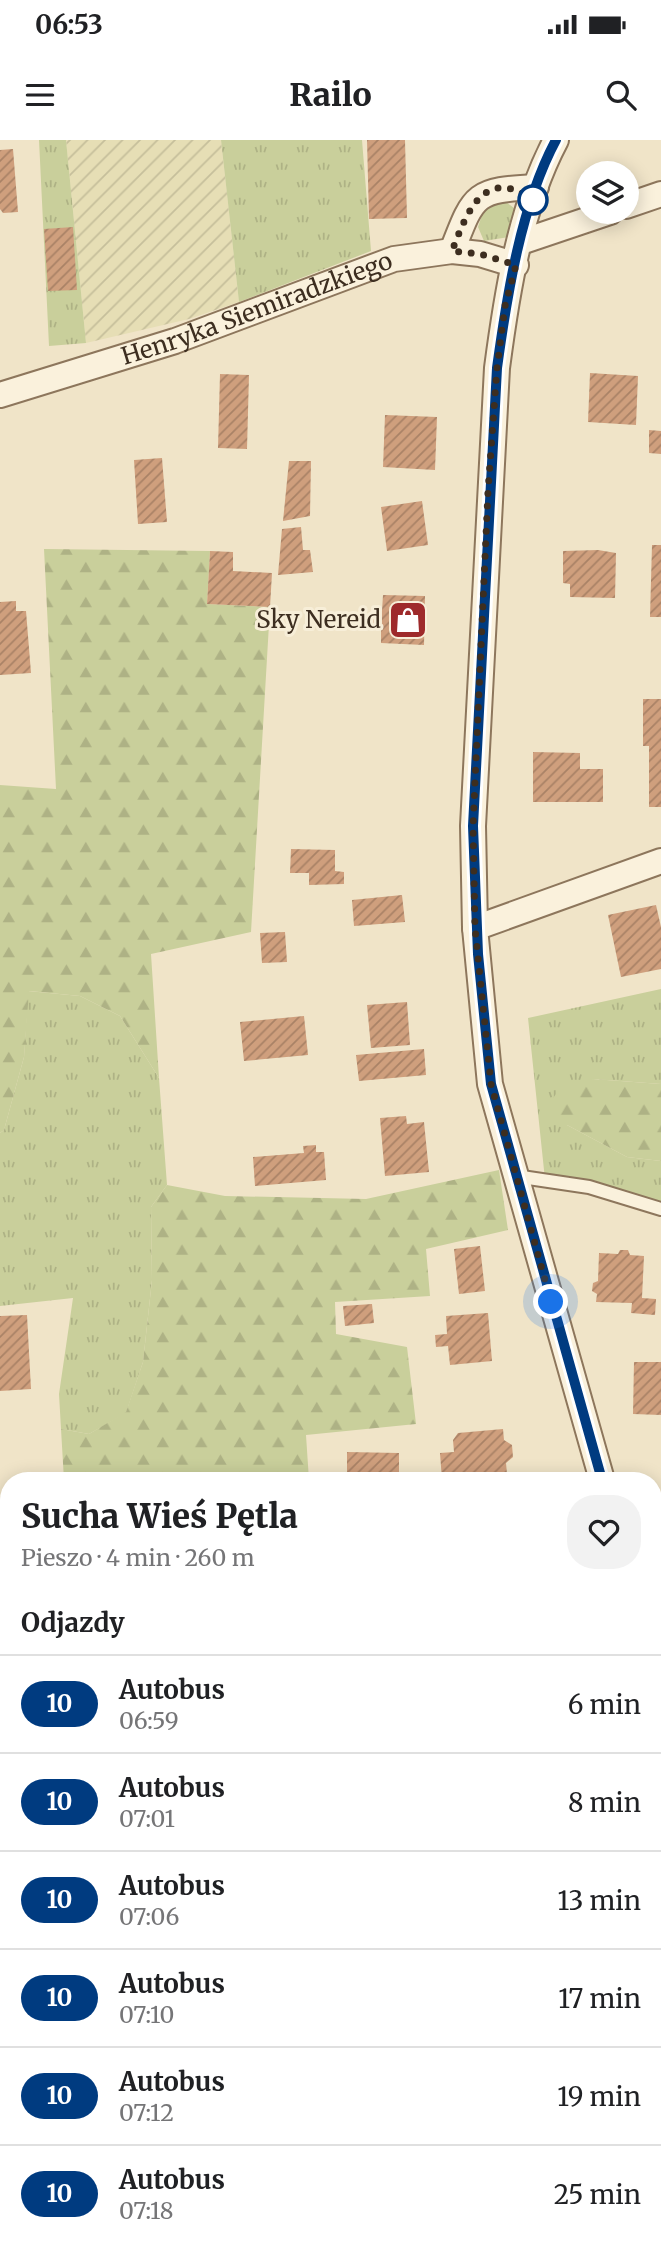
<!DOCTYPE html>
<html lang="pl">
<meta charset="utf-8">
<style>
body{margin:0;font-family:Merriweather,serif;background:#f2f2f2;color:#202124;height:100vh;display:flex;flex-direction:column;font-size:26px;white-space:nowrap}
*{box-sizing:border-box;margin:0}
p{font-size:23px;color:#757577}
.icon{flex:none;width:38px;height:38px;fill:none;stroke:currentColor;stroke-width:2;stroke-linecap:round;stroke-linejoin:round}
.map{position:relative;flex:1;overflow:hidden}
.side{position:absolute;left:0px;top:1332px;width:662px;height:786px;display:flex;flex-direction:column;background:#fff;border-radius:28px 28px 0 0;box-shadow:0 4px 18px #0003}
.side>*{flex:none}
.badge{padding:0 14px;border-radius:23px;font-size:24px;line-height:46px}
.fabs{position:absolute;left:576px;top:21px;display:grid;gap:14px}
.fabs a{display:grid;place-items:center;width:63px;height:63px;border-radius:50%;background:#fff;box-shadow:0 4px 18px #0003;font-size:35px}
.you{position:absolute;width:35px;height:35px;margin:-18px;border:5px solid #fff;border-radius:50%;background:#1a73e8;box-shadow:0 0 0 10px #1a73e833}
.map>.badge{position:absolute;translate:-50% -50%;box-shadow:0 0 0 4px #fff}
h2{padding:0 21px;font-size:26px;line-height:63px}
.round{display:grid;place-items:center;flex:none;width:74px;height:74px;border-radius:28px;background:#f2f2f2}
.headline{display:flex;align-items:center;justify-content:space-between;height:119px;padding:0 21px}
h1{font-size:33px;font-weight:800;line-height:52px}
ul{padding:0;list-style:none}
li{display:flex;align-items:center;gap:21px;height:98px;padding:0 21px;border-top:2px solid #e0e0e0}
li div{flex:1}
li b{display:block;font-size:26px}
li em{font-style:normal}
li .badge{min-width:77px;font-weight:700;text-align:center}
.status{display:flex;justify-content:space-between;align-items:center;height:49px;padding:0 35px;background:#fff;direction:ltr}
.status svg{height:19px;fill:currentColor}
header{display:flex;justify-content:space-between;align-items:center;height:91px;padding:0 21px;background:#fff;font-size:32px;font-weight:800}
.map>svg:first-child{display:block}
.farmland{fill:url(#farmland-furrows)}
.grass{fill:url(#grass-tufts)}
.forest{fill:url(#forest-firs)}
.building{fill:url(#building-hatch)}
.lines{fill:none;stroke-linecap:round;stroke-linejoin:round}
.lane-casing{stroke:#8d765c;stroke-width:16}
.street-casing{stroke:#8d765c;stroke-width:28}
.lane{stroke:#faf1dc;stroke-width:12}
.street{stroke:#faf1dc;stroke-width:24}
.line-casing{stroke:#fff;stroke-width:16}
.line{stroke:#003b80;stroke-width:10}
.walk{stroke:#3d2e20;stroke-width:7;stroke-dasharray:0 12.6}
.stop-dot{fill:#fff;stroke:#003b80;stroke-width:3.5}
.labels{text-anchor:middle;stroke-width:6;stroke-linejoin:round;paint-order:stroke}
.street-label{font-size:24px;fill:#3d2e20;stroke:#f7eed8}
.poi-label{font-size:24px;fill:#3d2e20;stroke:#f7eed8;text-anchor:end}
</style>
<div class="status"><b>06:53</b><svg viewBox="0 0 49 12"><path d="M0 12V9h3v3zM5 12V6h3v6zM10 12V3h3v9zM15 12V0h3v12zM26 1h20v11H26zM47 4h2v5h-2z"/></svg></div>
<header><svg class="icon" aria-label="menu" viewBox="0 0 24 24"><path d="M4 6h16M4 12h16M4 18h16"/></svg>Railo<svg class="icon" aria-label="search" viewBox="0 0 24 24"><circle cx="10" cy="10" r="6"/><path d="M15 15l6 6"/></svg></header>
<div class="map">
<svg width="661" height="2116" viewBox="0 0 661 2116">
<defs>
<pattern id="farmland-furrows" width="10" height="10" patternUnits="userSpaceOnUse" patternTransform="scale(1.75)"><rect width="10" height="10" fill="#e6deb5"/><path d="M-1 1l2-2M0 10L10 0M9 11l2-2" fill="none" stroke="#c6bf9b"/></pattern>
<pattern id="grass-tufts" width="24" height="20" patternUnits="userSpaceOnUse" patternTransform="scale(1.75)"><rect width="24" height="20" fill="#c9cf9b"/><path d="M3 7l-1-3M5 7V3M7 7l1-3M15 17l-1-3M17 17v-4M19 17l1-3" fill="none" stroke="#aeb285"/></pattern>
<pattern id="forest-firs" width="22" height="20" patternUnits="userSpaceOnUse" patternTransform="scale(1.75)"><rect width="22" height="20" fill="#c9cf9b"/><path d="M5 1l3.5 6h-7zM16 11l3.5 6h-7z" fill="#aeb285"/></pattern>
<pattern id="building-hatch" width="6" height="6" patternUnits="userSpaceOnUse" patternTransform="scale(1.75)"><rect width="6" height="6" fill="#cf9f7d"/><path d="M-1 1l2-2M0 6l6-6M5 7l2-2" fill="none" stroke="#a98266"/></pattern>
</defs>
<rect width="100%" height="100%" fill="#f0e4c8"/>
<path class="farmland" d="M66,0H221L239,162L189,179L86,203Z"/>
<path class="grass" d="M39,0H66L86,203L49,206Z
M221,0H362L371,111L239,162Z
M506,62L518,71L509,97L484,101L478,87L484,69Z
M661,849V944L593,939L567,985L627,1017L661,1021V1076C623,1064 586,1049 546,1049L528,878Z
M28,851L80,856L120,876L159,938L167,1045L151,1067L152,1140L143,1222L126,1273L89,1294L61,1289L59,1254L73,1158L0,1166V993L4,990L24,917Z
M0,1456C6,1495 18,1541 0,1578Z
M61,2109H358L362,2116H63Z"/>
<path class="forest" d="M44,409L210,411L207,464L270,467L251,792L151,814L159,938L120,876L80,856L29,851L24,917L4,990L0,993V645L56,649Z
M593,939L661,944V1021L627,1017L567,985L551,961L561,947Z
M499,1030L508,1090L426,1109L430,1156L335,1162L336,1194L407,1207L416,1284L306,1295L309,1340H64L61,1289L89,1294L126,1272L143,1222L152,1140L151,1067L167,1045L225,1056L366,1059Z
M9,1560V2109H61L62,2116H0V1578Z"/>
<path class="building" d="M367,0H405L407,78L369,79Z
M13,9L18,72L3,73L0,69V10Z
M73,87L77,150L48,151L44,89Z
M590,233L638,236L636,285L588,282Z
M220,234L249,235L247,309L218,308Z
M385,275L437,277L435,330L383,327Z
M649,290L661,291V314L649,313Z
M162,318L167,382L138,384L134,320Z
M289,321H311L310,376L283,381Z
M422,361L428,405L387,411L381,367Z
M301,387L303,410H310L313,432L278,435L282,389Z
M652,405H661V477H650Z
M598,410L616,413L615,458L570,457V444L563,443V411Z
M210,411L233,412V431L272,433L270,467L207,464Z
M383,455L425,456L424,505L381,503V484H372L373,471H382Z
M16,461V471H26L31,533L0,535V462Z
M643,559H661V667H649V606H643Z
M533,612L580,613V629H603V662H533Z
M291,709L335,710V731L344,732V744L309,745V733H290Z
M402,755L405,782L354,786L352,760Z
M656,765L661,787V829L621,837L608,775Z
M285,792L287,822L262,823L260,793Z
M407,862L410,905L371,908L367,865Z
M304,876L308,915L244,921L240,882Z
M424,909L426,935L359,941L356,915Z
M406,976L407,984L424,982L429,1032L385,1036L380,978Z
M316,1005V1012H324L326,1040L255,1046L253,1017L304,1013L303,1006Z
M480,1106L485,1151L459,1154L454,1109Z
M620,1110H628L630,1115L644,1116L642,1158L656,1159L655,1175L631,1173L632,1163L596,1162L597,1154L592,1151L593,1143L598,1141L599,1113L618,1114Z
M372,1164L374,1183L345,1186L343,1166Z
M488,1173L492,1221L450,1225L448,1206L436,1207L435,1195L447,1194L446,1176Z
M27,1175L31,1249L0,1251V1176Z
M634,1222H661V1275L633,1274Z
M503,1289L504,1300L512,1305L513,1317L506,1323L507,1334L442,1340L440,1313L454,1312L453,1300L458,1293Z
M347,1312L399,1313V1340H347Z
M661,2000V2048L653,2050V2002Z"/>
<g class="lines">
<defs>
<path id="lane" d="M515,1036L589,1047L661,1069"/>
<g id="street">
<path d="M556,0C520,68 507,152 497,228L473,686L475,788L490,944L602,1340"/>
<path d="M626,66L661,54"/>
<path d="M521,102L610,72"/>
<path d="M452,111C474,54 474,50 536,47"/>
<path id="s1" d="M0,255L175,201L394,119L452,111L480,114L516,125"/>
<path d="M475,788L661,721"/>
<path d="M653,1539L661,1572"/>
</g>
</defs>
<use href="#lane" class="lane-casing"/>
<use href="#street" class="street-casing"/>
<use href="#lane" class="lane"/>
<use href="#street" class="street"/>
</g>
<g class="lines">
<defs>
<path id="line" d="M556,0C521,65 507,155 497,228L473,686L478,814L491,944L602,1340"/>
</defs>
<use href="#line" class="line-casing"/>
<use href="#line" class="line"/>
<path class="walk" d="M533,60C484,25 467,72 452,111L480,114L516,125L505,166L497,228L488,351L473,686L475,788L491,944L551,1162"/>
</g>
<defs>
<symbol id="shop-square" viewBox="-11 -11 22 22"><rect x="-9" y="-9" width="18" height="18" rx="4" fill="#9e2a2b" stroke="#f7eed8"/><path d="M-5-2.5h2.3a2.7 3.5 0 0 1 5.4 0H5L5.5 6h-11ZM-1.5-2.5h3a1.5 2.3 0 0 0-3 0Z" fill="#fff"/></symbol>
</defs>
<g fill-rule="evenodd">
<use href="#shop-square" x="386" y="458" width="44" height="44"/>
</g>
<circle class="stop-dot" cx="533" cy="60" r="14"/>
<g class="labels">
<g class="street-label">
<text dy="8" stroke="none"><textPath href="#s1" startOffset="271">Henryka Siemiradzkiego</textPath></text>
</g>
<g class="poi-label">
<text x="381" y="488">Sky Nereid</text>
</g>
</g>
</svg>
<div class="fabs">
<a><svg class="icon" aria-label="layers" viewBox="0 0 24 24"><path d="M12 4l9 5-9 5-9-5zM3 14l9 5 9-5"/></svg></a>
</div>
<div class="you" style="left:551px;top:1162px"></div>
<section class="side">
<div class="headline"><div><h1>Sucha Wieś Pętla</h1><p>Pieszo · 4 min · 260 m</p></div><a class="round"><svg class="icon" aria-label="heart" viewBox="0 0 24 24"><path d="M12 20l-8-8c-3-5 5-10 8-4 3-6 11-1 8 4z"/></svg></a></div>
<h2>Odjazdy</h2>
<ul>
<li><span class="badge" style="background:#003b80;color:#fff">10</span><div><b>Autobus</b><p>06:59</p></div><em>6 min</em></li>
<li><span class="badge" style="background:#003b80;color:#fff">10</span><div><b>Autobus</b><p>07:01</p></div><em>8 min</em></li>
<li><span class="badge" style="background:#003b80;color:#fff">10</span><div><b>Autobus</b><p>07:06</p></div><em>13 min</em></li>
<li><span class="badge" style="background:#003b80;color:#fff">10</span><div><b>Autobus</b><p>07:10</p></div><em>17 min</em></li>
<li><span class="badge" style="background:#003b80;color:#fff">10</span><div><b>Autobus</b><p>07:12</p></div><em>19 min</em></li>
<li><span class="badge" style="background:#003b80;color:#fff">10</span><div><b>Autobus</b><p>07:18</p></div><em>25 min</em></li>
</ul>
</section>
</div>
